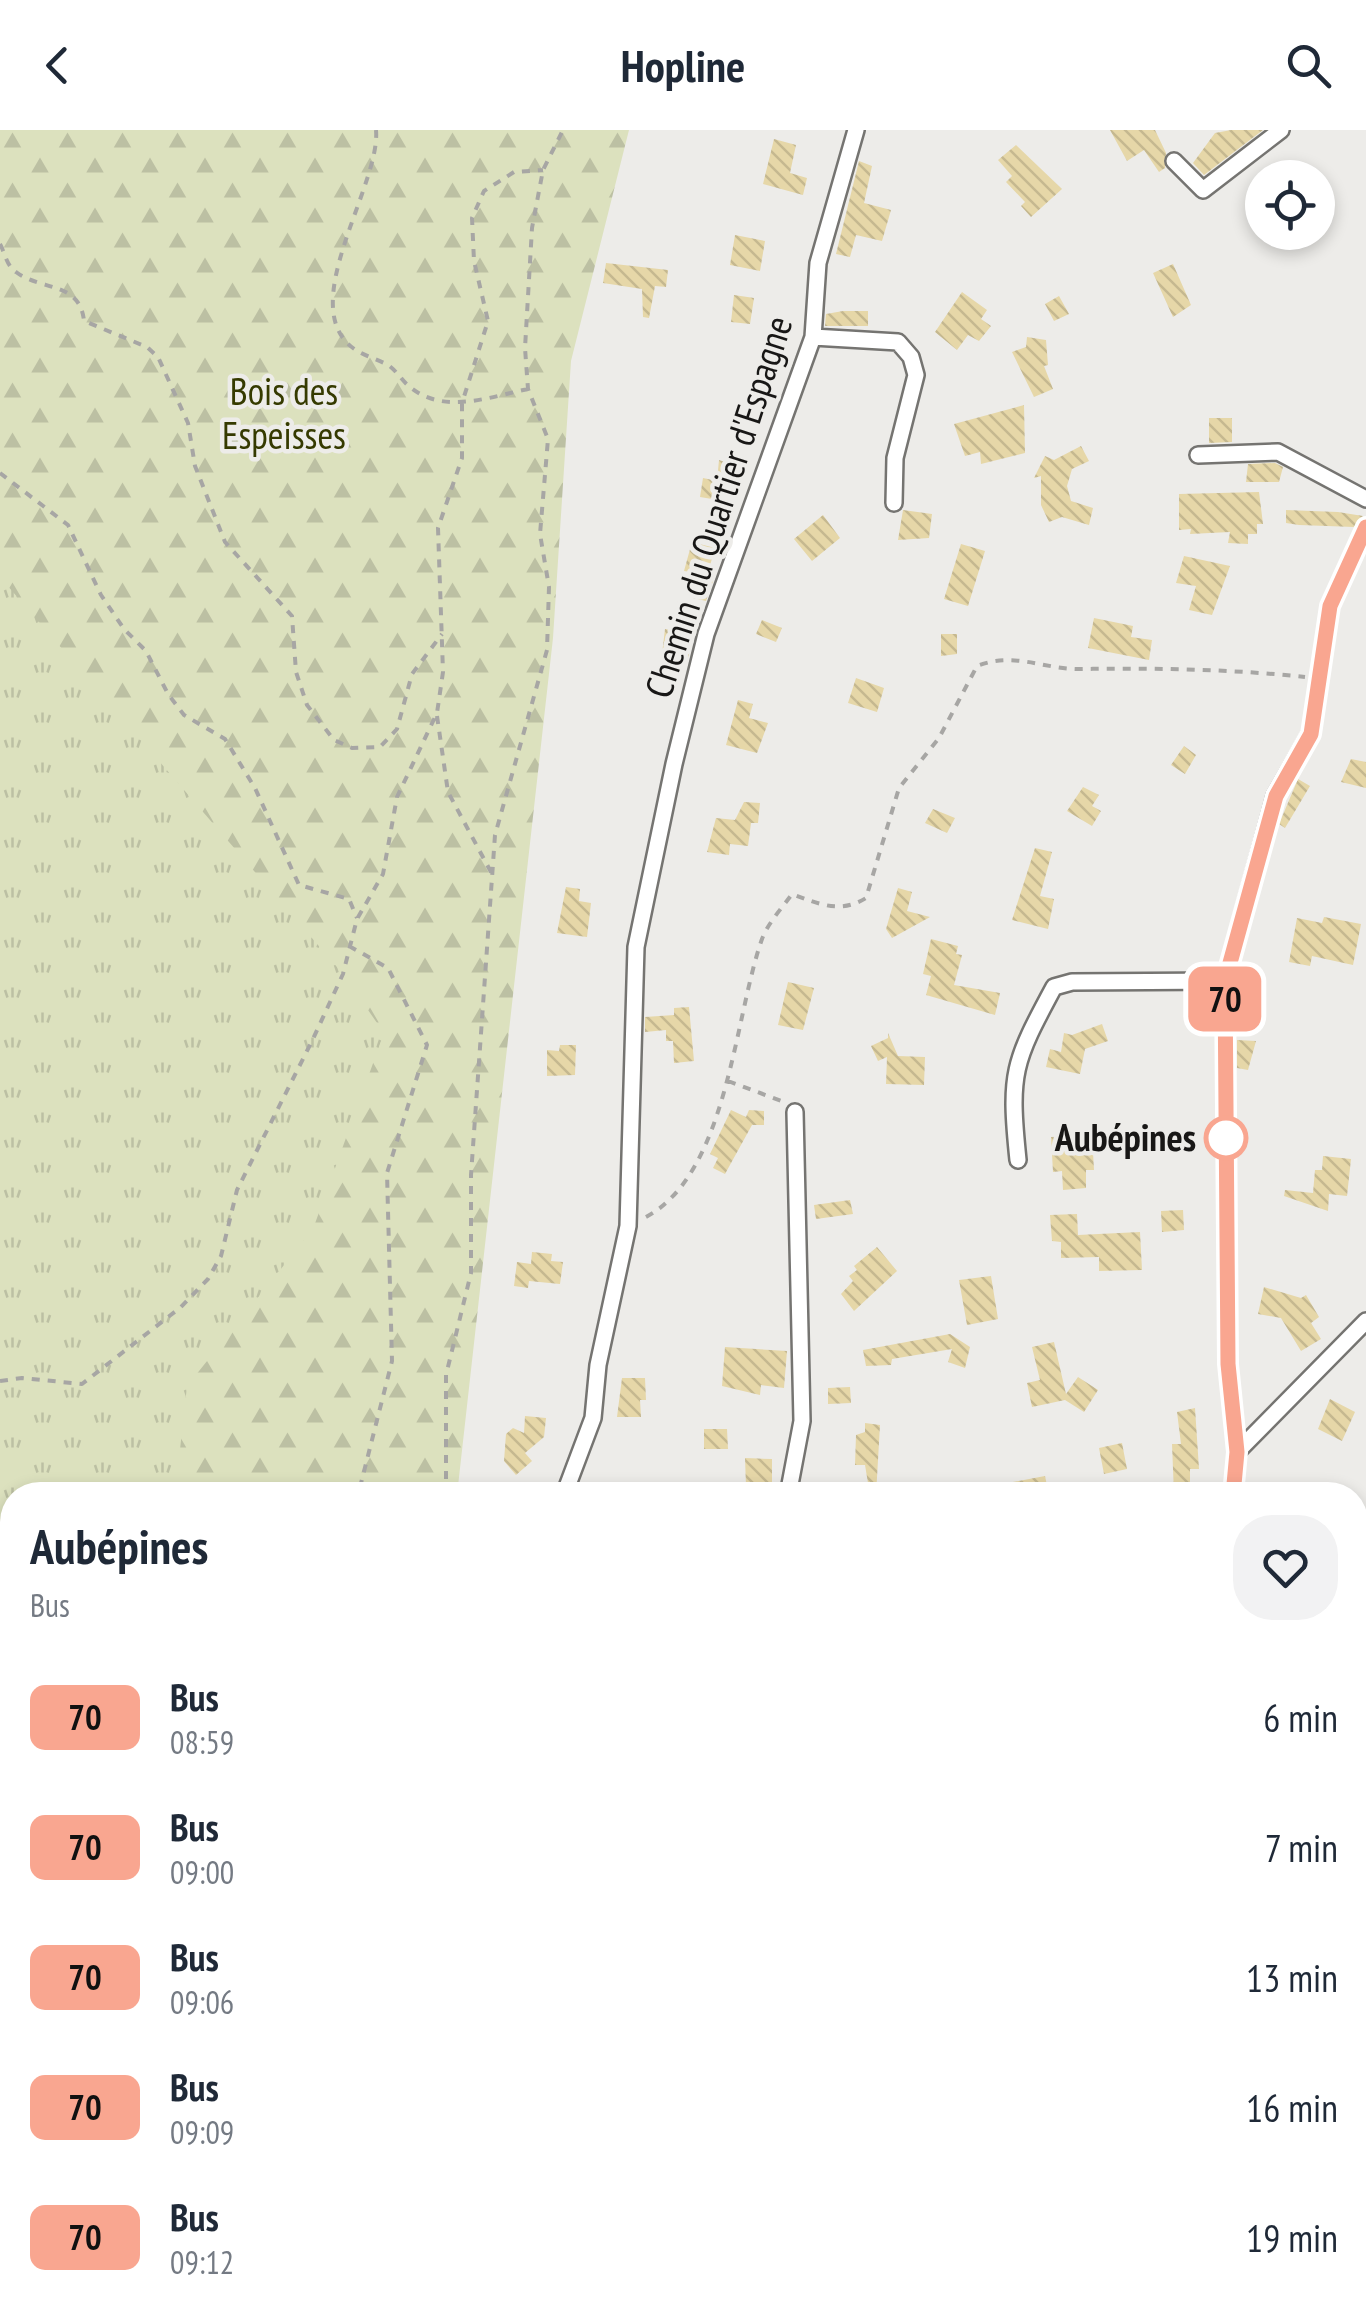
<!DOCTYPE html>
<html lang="fr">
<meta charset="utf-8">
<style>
body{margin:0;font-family:"PT Sans Narrow",sans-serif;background:#f2f2f3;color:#1f2937;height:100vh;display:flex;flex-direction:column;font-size:38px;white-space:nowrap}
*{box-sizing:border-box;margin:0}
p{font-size:32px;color:#747a83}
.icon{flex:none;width:55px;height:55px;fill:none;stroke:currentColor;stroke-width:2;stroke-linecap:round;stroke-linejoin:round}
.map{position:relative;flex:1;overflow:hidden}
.drawer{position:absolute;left:0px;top:1352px;width:1368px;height:842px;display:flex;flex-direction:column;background:#fff;border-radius:40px 40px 0 0;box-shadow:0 5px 15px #0003}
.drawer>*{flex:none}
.badge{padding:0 20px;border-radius:15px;font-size:35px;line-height:65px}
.controls{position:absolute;left:1245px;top:30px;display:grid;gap:20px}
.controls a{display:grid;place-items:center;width:90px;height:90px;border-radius:50%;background:#fff;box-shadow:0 5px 15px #0003;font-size:50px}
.map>.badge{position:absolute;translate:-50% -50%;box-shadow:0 0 0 5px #fff}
.round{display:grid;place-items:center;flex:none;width:105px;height:105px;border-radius:40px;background:#f2f2f3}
.overview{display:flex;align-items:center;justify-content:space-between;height:170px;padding:0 30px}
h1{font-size:48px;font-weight:600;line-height:75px}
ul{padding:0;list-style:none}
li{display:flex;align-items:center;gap:30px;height:130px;padding:0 30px}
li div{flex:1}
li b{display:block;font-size:38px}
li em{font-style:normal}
li .badge{min-width:110px;font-weight:700;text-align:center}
header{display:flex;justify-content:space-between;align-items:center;height:130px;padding:0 30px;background:#fff;font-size:45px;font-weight:600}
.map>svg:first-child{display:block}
.forest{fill:url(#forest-firs)}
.park{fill:url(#park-tufts)}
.building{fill:url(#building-back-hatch)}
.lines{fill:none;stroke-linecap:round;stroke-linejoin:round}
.minor-casing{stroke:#757471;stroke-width:20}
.path{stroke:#a7a6a4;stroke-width:4;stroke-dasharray:8 8;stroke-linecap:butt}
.minor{stroke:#fff;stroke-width:15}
.line-casing{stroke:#fff;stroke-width:22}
.line{stroke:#f9a690;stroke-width:15}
.stop-dot{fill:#fff;stroke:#f9a690;stroke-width:5}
.labels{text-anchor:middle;stroke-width:9;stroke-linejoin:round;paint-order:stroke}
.park-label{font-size:38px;fill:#353a00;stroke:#edece9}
.street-label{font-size:38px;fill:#181716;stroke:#edece9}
.stop-label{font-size:38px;font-weight:bold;fill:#181716;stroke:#edece9;text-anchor:end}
</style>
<header><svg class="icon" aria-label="back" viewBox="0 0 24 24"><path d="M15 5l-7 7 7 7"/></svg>Hopline<svg class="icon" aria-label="search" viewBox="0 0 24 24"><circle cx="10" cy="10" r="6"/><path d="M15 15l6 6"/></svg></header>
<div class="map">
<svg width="1366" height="2194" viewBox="0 0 1366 2194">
<defs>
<pattern id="forest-firs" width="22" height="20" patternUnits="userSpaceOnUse" patternTransform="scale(2.5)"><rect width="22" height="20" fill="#dce1be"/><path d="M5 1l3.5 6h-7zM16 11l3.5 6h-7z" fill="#bcc0a3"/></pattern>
<pattern id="park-tufts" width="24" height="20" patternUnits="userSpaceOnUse" patternTransform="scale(2.5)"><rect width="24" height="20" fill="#dce1be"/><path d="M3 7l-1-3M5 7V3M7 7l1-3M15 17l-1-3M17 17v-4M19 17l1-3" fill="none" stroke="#bcc0a3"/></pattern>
<pattern id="building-back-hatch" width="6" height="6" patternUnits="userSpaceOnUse" patternTransform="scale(2.5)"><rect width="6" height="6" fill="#e6d7a8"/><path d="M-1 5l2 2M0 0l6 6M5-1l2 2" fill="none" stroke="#c5b890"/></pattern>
</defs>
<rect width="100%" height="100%" fill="#edece9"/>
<path class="forest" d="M0,0H629L571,231L553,508L457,1365H12V2182L127,2183L125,2194H0Z"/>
<path class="park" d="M0,447L343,844L384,903L313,1099L187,1256L175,1365H12V1775L0,1777Z"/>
<path class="building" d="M1110,0H1155L1166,23L1165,38L1159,42L1144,20L1127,31Z
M1231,0H1263L1204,45L1193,33L1215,3Z
M774,9L796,15L790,43L807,48L803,65L763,54Z
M1016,15L1062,59L1031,87L1021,76L1025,72L1006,52L1012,46L998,30Z
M859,31L872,36L864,73L891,80L882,111L856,105L850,127L836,124Z
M735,105L765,111L760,141L730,135Z
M606,133L668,140L666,157L655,156L649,188L643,187L642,159L603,153Z
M1173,134L1191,175L1173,187L1153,143Z
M962,162L987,180L981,189L991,196L979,211L968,205L957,220L935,202Z
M734,165L754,168L750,194L731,192Z
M1059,166L1069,184L1054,191L1045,174Z
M843,181H868V196H825L826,184Z
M1027,207L1046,210L1048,235L1044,236L1053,259L1034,267L1012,222L1026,217Z
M1024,275L1025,323L981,334L980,322L965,326L954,294Z
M1209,288H1232V312L1209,313Z
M1081,316L1089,331L1072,339L1067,356L1071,371L1093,378L1089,395L1062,387L1049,392L1041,375V346L1034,348L1045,326L1054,330Z
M719,330L738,336L732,359L721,356L718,370L700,367L703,348L717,351Z
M1275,333L1283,337L1279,352H1246L1248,334Z
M1259,362L1263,394H1257V404H1248V414L1228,413L1230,402L1190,404L1191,399L1179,400V364Z
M903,380L932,384L929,408L898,410Z
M1286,380L1338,382L1363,386L1354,397L1299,395L1286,393Z
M823,385L840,408L812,431L794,409Z
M692,412L715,418L707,446L714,448L706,471L693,468L695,459L686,456L691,442L684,441Z
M961,414L985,421L968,476L944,469Z
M1184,426L1230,436L1212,485L1189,480L1196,456L1176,453Z
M1094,488L1133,496L1131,507L1152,510L1149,530L1088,518Z
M762,490L782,498L776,512L756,504Z
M665,499L694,504L688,528L662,524Z
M941,504H957V524L941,526Z
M856,548L884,558L877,582L848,573Z
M738,570L753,574L749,588L768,593L757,623L726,615Z
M1184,616L1196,625L1185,644L1171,635Z
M1351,629L1366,632V658L1341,652Z
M1298,649L1310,656L1285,698L1279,694Z
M1083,657L1099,665L1092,676L1101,681L1092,696L1067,681Z
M744,672L760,673L758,693H751L748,716L730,714L729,725L707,722L716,688L735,690Z
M933,679L955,688L947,703L925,693Z
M1035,718L1052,722L1040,766L1054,769L1048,799L1012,790Z
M566,757L580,759L579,771L591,773L587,807L557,803Z
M898,758L912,762L907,781L930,787L892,808L886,799Z
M1324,787L1361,794L1353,835L1312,826L1310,836L1289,832L1297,788L1322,793Z
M931,809L958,816L956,824L962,825L954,855L1000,863L995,885L926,865L931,846L923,844Z
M788,852L814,858L803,900L778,895Z
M689,877L694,931L674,933L673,911H666V900L645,902V887L674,885V878Z
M1102,894L1108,911L1085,919L1080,944L1046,937L1050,919L1061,922L1064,903L1072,905Z
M888,903L898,926L925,927L924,955L886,954L887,927L878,931L871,916L888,908Z
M1237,910L1256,911L1248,940L1237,938Z
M560,915H576L575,945L547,946V920L559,921Z
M731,980L746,987L749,980L764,981V995H752L725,1044L713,1038L718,1028L710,1024Z
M1092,1005L1094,1040H1086V1058L1063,1060L1062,1041L1053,1042L1051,1007Z
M1323,1026L1351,1029L1347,1066L1329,1064L1328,1081L1284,1066L1285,1060L1313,1063L1315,1040H1322Z
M850,1070L853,1084L816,1089L814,1075Z
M1183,1080L1184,1100L1162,1102L1161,1081Z
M1077,1084L1078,1105L1140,1102L1142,1140L1099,1141V1127L1061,1128V1112L1052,1111L1050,1085Z
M877,1117L897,1141L854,1181L841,1164L853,1151L849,1146L857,1140L854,1136Z
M532,1122L552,1124L551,1131L563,1132L560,1154L529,1151L528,1158L514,1156L517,1132L531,1134Z
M991,1146L998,1189L967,1195L959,1150Z
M1264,1157L1301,1168L1306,1165L1319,1187L1311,1193L1321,1209L1301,1221L1281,1188L1258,1184Z
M950,1204L970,1217L965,1238L948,1232L952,1219L892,1229L891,1235L866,1236L863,1220Z
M1054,1212L1066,1264L1078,1247L1098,1260L1084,1282L1065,1270L1032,1277L1027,1253L1040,1250L1032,1217Z
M725,1217L787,1221L784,1258L761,1255L760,1265L722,1256Z
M622,1248H645L646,1270H640L641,1287H617Z
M850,1257L851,1273L828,1274V1258Z
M1330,1269L1355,1282L1342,1311L1318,1299Z
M1195,1278L1199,1339H1190V1364H1174L1172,1314H1181L1177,1282Z
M525,1286L546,1288L544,1307L525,1323L532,1331L516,1345L504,1331L506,1304L513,1298L524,1303Z
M865,1293L880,1295L876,1365H870L865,1335H855L856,1305L865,1302Z
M704,1299H727L728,1319H704Z
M1122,1313L1127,1339L1104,1344L1099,1318Z
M745,1328L772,1329V1355L746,1356Z
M1045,1346L1048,1360L1042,1365H987L986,1357Z"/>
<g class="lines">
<defs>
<path id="minor" d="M1174,31L1203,60L1281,0
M813,207L898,212L911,227L916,245L895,328L894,373
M1198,325L1278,322L1366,369
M1018,1030C1009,943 1013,933 1054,857L1072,852L1225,851
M1237,1322L1366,1191
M564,1365L593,1288L598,1235L628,1096L636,817L674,634L706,504L813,207L818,133L856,0
M788,1365L802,1291L795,982
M1233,1365L1237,1322L1228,1234L1225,851L1275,666L1311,603L1330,476L1366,397
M1355,1433L1366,1432
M1355,1780L1366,1782
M1355,1999L1366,2002
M400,2182V2194
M609,2194L624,2182
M1175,2194L1179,2182"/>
</defs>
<use href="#minor" class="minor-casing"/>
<path class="path" d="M376,0C381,55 295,175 353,218C364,226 377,229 388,235C397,241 402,251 410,257C444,285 489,267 528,259
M0,114C5,123 6,135 16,142C41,161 80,151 84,191L147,217L158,227L188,293L195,336L225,412L292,486L296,542L307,575L334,610L352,618L380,617L397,599L412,544L442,504
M0,343L68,395L101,465L124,499L146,521L168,564L184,585L225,609L255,658L299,755L349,769L357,788
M437,586L448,662L492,744
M349,816L388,838L427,915L387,1043L392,1231L358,1365
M728,951L784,972
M646,1087C728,1043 734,888 762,809C768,793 782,778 792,764C819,774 840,784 866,768L899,658L939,608L977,536C1015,521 1044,540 1082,539C1156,538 1230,539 1305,547
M0,1251L22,1248L82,1254L181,1177L208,1149L221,1126L237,1060L312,911L343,844L357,789L383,744L397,667L437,583L443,542L438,398L462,328V273L488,191L474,131L472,88L484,61L514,42L543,40
M446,1365V1245L471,1143V1045L495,705L547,520L549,457L540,404L548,309L528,259L525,218L532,98L543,40L563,0
M0,1601L12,1612
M0,1863L12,1859
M0,1991L12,1984
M0,2092L12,2102
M70,2182L73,2194
M365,2182L366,2194"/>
<use href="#minor" class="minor"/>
</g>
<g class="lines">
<defs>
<path id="line" d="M1233,1365L1237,1322L1228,1234L1225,851L1276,666L1311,604L1330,476L1366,397"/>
</defs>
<use href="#line" class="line-casing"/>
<use href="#line" class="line"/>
</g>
<circle class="stop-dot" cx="1226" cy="1008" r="20"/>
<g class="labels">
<g class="park-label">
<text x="284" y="275">Bois des<tspan x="284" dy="44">Espeisses</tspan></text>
</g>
<g class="street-label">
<text transform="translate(719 377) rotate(-72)" y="13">Chemin du Quartier d'Espagne</text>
</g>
<g class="stop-label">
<text x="1196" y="1021">Aubépines</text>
</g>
</g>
</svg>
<div class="controls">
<a><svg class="icon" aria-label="locate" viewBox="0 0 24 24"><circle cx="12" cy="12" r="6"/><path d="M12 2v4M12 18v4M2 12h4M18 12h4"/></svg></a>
</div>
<b class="badge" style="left:1225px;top:869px;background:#f9a690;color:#111">70</b>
<section class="drawer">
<div class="overview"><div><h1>Aubépines</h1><p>Bus</p></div><a class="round"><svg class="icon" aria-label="heart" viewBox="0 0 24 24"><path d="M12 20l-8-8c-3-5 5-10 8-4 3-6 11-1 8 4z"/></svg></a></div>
<ul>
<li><span class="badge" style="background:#f9a690;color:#111">70</span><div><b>Bus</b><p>08:59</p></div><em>6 min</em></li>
<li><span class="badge" style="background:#f9a690;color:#111">70</span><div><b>Bus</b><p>09:00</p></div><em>7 min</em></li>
<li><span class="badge" style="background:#f9a690;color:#111">70</span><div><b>Bus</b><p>09:06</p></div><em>13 min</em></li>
<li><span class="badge" style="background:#f9a690;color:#111">70</span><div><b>Bus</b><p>09:09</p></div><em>16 min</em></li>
<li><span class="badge" style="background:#f9a690;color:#111">70</span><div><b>Bus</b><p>09:12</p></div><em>19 min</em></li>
</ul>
</section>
</div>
